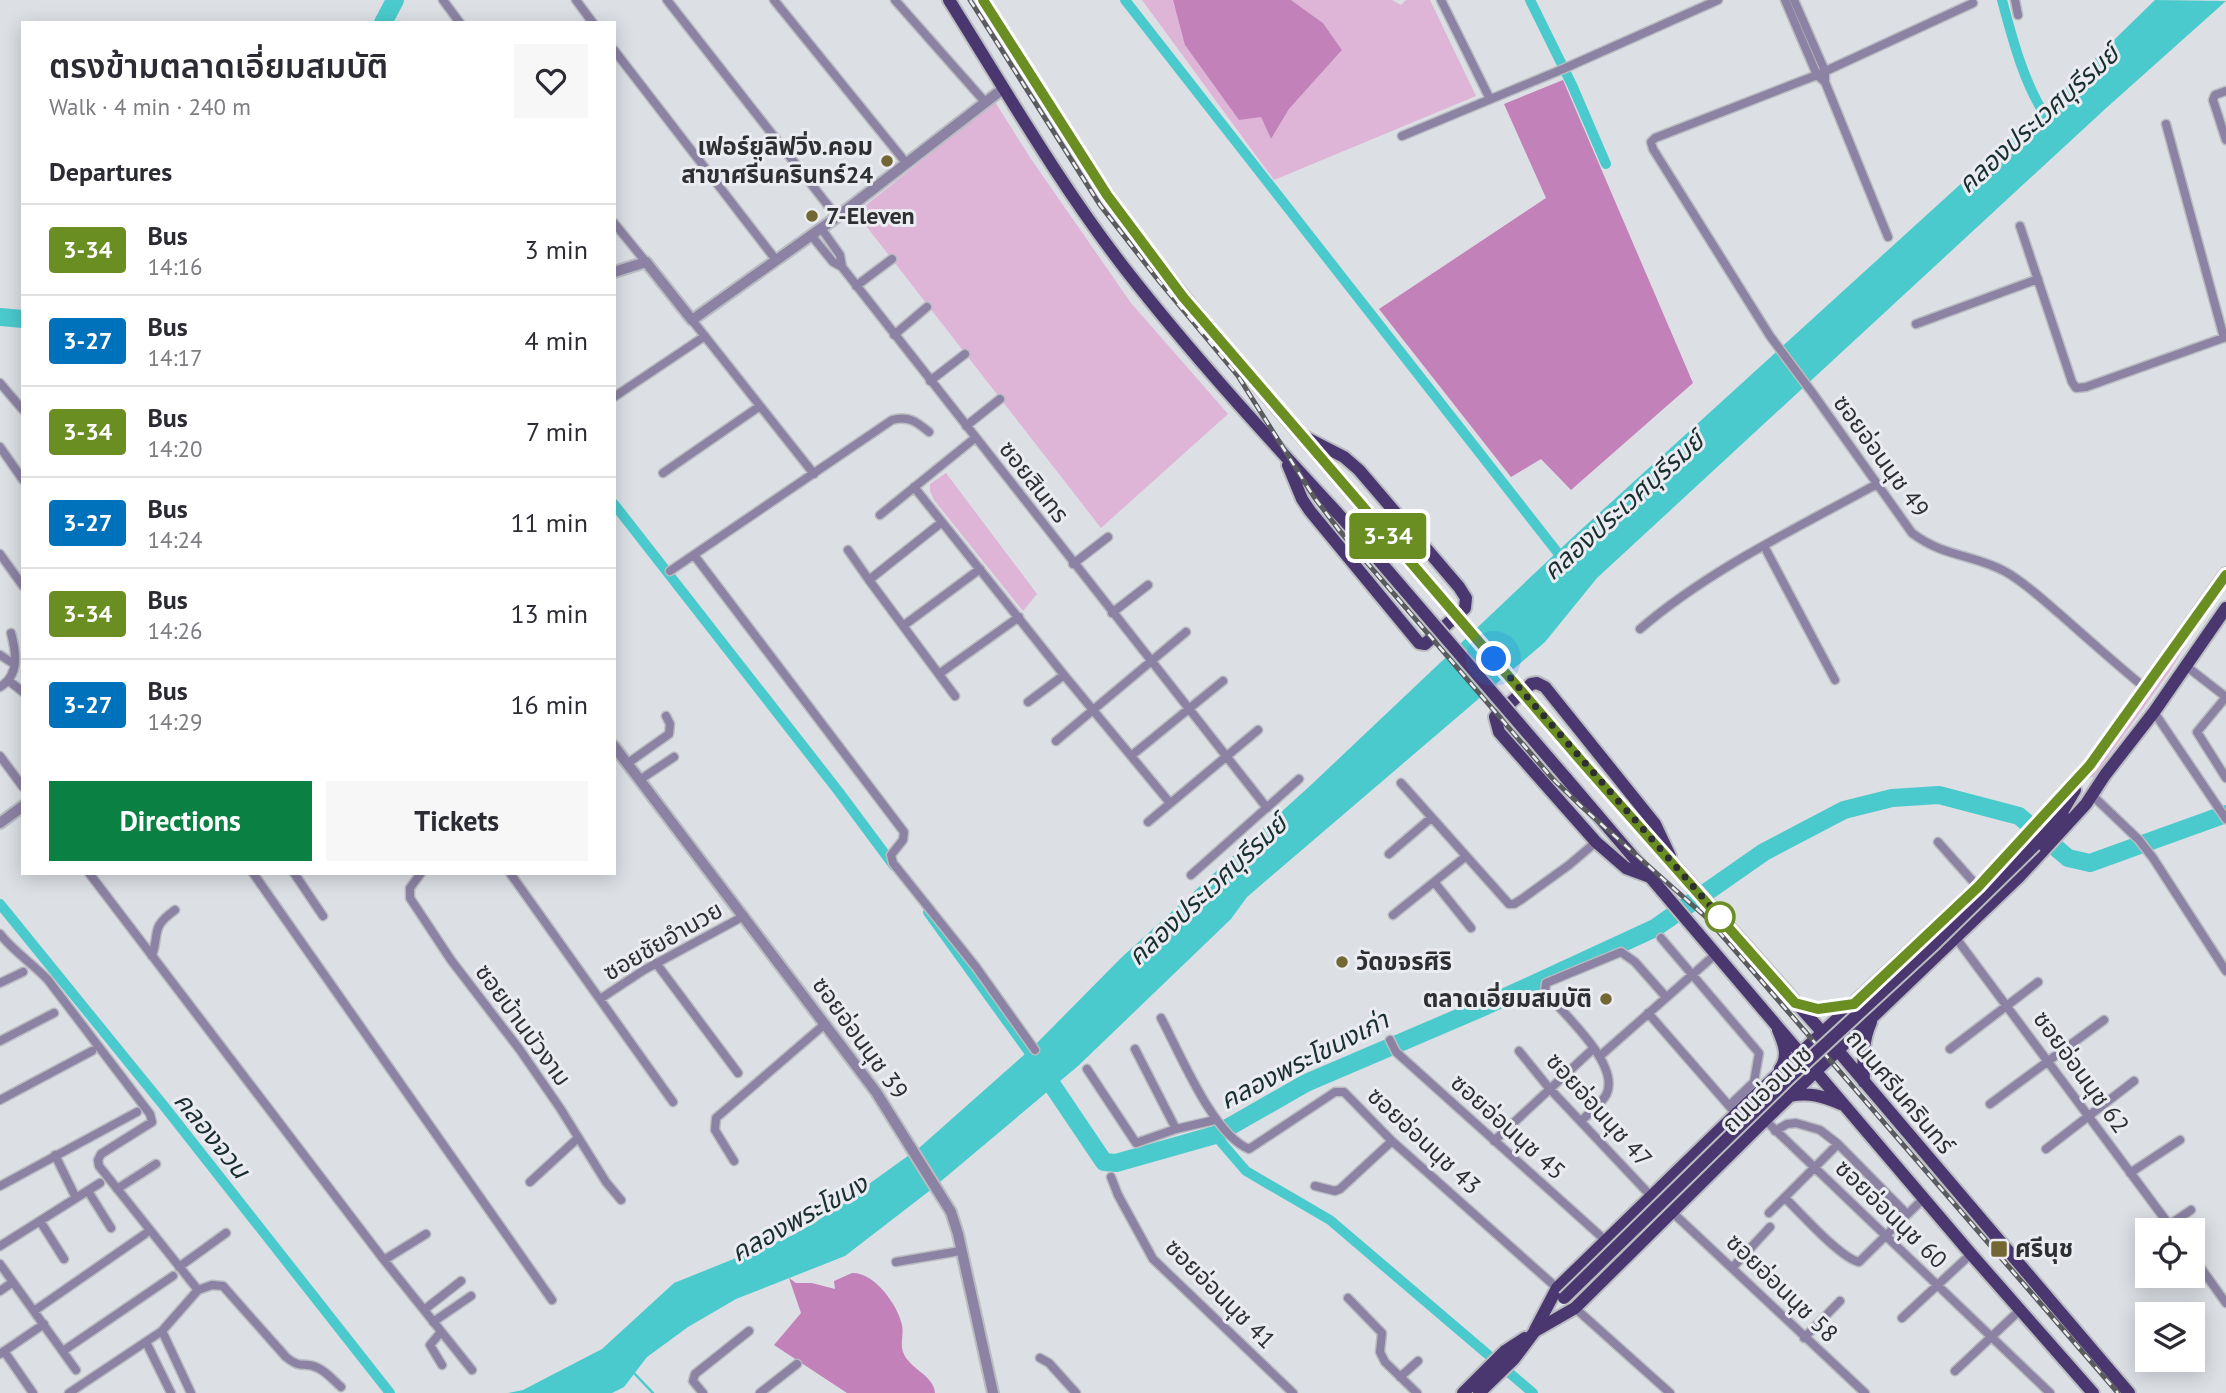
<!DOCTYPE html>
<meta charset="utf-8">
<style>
body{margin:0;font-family:"PT Sans","Noto Sans Thai",sans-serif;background:#f7f7f7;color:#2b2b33;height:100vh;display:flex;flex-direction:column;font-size:26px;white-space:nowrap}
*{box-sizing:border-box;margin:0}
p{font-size:23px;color:#7c7c81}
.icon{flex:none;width:38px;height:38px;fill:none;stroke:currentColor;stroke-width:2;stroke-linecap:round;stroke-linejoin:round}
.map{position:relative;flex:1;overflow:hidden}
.panel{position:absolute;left:21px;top:21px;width:595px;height:854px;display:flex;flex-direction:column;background:#fff;border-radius:0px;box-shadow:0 4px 18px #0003}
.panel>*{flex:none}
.badge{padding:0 14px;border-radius:5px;font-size:24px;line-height:46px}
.controls{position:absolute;left:2135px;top:1218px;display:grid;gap:14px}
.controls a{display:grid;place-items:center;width:70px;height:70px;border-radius:0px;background:#fff;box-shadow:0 4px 18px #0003;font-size:35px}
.you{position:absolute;width:35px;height:35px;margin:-18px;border:5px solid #fff;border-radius:50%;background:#1a73e8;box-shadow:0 0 0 10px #1a73e833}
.map>.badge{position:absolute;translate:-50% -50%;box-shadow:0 0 0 4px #fff}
h2{padding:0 28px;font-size:26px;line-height:63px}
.round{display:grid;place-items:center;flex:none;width:74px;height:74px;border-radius:0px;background:#f7f7f7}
.headline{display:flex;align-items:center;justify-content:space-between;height:119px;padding:0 28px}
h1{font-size:33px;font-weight:600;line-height:52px}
.action{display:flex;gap:14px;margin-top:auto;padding:14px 28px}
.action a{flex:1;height:80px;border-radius:0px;background:#0b8043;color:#fff;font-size:28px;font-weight:600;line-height:80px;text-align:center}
.action a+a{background:#f7f7f7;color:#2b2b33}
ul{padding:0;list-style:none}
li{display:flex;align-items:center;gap:21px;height:91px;padding:0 28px;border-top:2px solid #e1e1e2}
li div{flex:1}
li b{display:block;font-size:26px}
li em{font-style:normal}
li .badge{min-width:77px;font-weight:700;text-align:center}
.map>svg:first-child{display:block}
.green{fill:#deb5d7}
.forest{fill:#c381ba}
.water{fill:#4acacc}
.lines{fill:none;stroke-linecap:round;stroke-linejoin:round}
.stream{stroke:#4acacc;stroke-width:2.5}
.canal{stroke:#4acacc;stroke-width:10}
.river{stroke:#4acacc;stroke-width:18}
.minor-casing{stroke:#b9bcc0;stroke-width:11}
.tertiary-casing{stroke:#b9bcc0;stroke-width:14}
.primary-casing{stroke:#b9bcc0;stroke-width:16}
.minor{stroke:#8c83a4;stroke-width:8}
.tertiary{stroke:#8c83a4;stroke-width:10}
.primary{stroke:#4b376f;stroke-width:12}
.rail-casing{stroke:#5a5b5e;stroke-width:5}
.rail{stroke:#eaecf1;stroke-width:2.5;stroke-dasharray:8;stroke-linecap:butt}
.primary-bridge-casing{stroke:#b9bcc0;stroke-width:16;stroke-linecap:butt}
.primary-bridge{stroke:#4b376f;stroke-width:12}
.line-casing{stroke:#fff;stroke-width:16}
.line{stroke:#6b8e23;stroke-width:10}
.walk{stroke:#2e2f31;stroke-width:7;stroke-dasharray:0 12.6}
.poi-dot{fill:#736734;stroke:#eaecf1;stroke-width:2.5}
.stop-dot{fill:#fff;stroke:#6b8e23;stroke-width:3.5}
.labels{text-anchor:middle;stroke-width:6;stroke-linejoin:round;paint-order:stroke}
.poi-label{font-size:24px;font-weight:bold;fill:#2e2f31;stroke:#eaecf1;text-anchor:start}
.street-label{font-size:24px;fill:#2e2f31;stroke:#eaecf1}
.water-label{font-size:26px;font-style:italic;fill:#192f2f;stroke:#eaecf1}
</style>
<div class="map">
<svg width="2226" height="1393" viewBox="0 0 2226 1393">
<rect width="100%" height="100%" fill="#dcdfe4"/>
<path class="green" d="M1142,0H1173L1175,8L1261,117L1271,139L1289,109L1342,50L1323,23L1291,0H1392L1401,5L1406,0H1430L1476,96L1274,180Z
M995,102L1031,159L1131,303L1228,414L1101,528L856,213Z
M946,473L1037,594L1023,611L934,500L930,491V484Z
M2226,587L2193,633L2170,671L2093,778L2091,776L2167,666Z"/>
<path class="forest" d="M1173,0H1291L1323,23L1342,50L1289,109L1271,139L1261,117L1239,120L1185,45Z
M1563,80L1693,383L1571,490L1541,459L1511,477L1379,309L1546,198L1504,104Z
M852,1273C874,1272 898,1305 902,1325C904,1334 900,1343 903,1352C909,1369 934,1375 935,1393H847L774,1345L801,1313L789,1278L796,1283H812L835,1289L834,1281Z"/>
<path class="water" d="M2155,0L2226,1L2104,110L1597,578L1545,642L1247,897L1231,919L1078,1066L928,1192L845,1256L736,1299L688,1327L647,1357L624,1387L612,1393H508L523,1390L602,1349L674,1283L791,1236L816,1222L919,1148L1033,1047L1121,958L1312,784L1573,537L2043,109Z"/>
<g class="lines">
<path class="stream" d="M633,1372L653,1393"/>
<path class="canal" d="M1125,0L1565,562
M1530,0L1572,85L1606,164
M2002,0C2013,41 2024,84 2048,120
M614,504L839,792L894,866
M0,904L164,1106L390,1393
M928,912L1034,1059
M1215,1135L1246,1171L1330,1220L1533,1393"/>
<path class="river" d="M383,23L395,0
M0,317L23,319
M1039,1078L1044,1073L1104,1162L1116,1163L1215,1135L1306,1083L1479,1009L1655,928L1764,852L1844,810L1892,798L1939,795L2019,816L2068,858L2090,863L2226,814"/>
<defs>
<path id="minor" d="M443,0L460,23
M576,0L593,23
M667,0L837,217
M774,0L907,164
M895,0L986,103
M1441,0L1490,99
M1785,0L1817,75L1825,82V71L1794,0
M2015,0L2018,15
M1973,3L1817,75L1655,138L1651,142L1653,149L1770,336L1814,395L1912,533C1945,558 1974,554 2006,572C2027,584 2044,601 2062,616C2089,640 2116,664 2144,687
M614,50L776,260
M1825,82L1888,237
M2226,91L2215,95L2213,100L2226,140
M2166,124L2224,338
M1402,136L1563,69L1718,0
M614,223L646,262
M2020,226L2072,382L2076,388L2086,387L2226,337
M821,228L840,255L842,267
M811,235L833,262L842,267L1267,808
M856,286L892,259
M692,320L814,474
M1916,324L2038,279
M894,335L927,307
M930,381L965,354
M0,383L23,410
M614,397L705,336
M966,426L1000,399
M0,447L23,480
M663,473L760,406
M914,487L1064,675L1170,803
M880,515L975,438
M1764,546L1835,680
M848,550L869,580L942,522
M0,554L23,586
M694,555L904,832L903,840L891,855L893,863L976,967L1035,1050
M1073,564L1108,537
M670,571L892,420C908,415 917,422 929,432
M869,580L955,696
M1112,613L1148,585
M903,626L980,569
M1640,629C1710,569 1797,528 1877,484
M0,655L14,664
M2186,666L2226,697
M939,674L1019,617
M9,681L23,692
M0,687C20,675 16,652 11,633
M2226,697L2197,732L2226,778
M1028,702L1064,675
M2154,712L2226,819
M1056,741L1186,632
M0,756L23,787
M1131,756L1223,681
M628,763L669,734L670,724L666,716
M641,779L674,757
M1401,783L1509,904H1514L1522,899L1569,865L1596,842
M2093,796L2139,840L2153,858L2226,971
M1148,822L1258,730
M1938,842L1978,887
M1389,854L1431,818
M89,873L384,1260L472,1370
M253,873L552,1300
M294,873L323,916
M421,873L410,888V898L451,960L520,1050L560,1108L606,1182L621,1200
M510,873L673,1102
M1191,875L1299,779
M1435,883L1471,928
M1393,915L1465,857
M0,934C14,952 32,963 48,980L150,1114L152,1122L101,1154L98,1160L99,1166L198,1290L162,1331L69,1393
M1661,938L1759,1053L1754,1082L1729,1106
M1956,938L2173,1230
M152,956C160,932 150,928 175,910
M656,963L738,1073
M0,983L23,972
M600,999L644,970L744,916
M1648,1013L1731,1108
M1161,1018C1180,1053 1213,1135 1249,1149L1335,1092H1344L1392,1141L1557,1288
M1390,1040L1396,1052L1605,1240
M0,1041L54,1013
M1135,1049L1176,1129
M1950,1049L2038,982
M1519,1051L1549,1088L1650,1195
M1600,1056L1717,953
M1087,1069L1136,1143L1176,1129L1215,1120
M0,1100L92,1051
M1990,1104L2104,1020
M1765,1120L2050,1393
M1581,1121C1589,1113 1603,1103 1607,1093C1619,1063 1564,1014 1545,992L1546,983L1621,952L1635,962L1666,997
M1775,1131L1787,1124L1796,1123L1820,1130L1838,1144L1907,1214
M1494,1141L1594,1048
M2046,1149L2134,1081
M55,1155L76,1198
M734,1161L715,1130L716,1118L825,1024
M2130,1173L2180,1140
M1111,1177L1118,1195L1153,1259L1293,1393
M530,1182L578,1138
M0,1186L137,1112
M1315,1186L1335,1191L1340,1189L1392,1141
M117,1189L156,1164
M88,1191L111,1228
M1785,1198C1800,1212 1840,1258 1859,1262L1924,1198
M1671,1211L1865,1393
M1769,1213L1838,1144
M40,1221L64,1259
M2169,1225L2191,1210
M0,1246L100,1183
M2193,1257L2226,1303
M384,1260L426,1234
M896,1262L960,1251
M0,1264L76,1370
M179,1267L226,1233
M1733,1267L1770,1227
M198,1290L212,1285L223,1286L286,1357C302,1370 304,1361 318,1368C327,1372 334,1381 341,1387
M0,1291L13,1282
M1348,1298L1382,1333L1380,1352L1385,1362L1417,1393
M1575,1308L1670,1393
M424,1310L461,1281
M34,1311L145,1234
M1902,1318L1971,1254
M433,1322L471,1296
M162,1331L191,1393
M441,1332L430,1345L442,1365
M1804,1338L1840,1301
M146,1342L171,1393
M4,1351L33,1393
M63,1351L173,1276
M0,1354L44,1324
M1040,1358L1049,1363L1076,1393
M1955,1371L2020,1310
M1400,1377L1418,1361
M703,1393L693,1381L695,1374L749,1331
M760,1393L797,1364"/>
<path id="tertiary" d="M614,272L646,262L692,320L837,217L1004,88
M614,746L876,1092L951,1212L958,1234L993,1393
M0,823L23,806"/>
<path id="primary" d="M949,0C1006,91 1060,185 1126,270C1196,360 1275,445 1352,529
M983,0C1032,78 1079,158 1134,232C1206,330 1290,421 1369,514
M1288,465L1302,499L1310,511L1419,643L1425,644L1465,608L1466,598L1459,587L1359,470L1344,457L1307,438
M1583,763L1823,1033L2129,1393
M2086,771L2226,574
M1566,778L1971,1254L2093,1393
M2058,819L2075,790
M2035,845L2063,815
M1653,878L1626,868L1596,842L1499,732L1495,717L1531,684L1537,683L1545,687L1655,824L1670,856
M1796,1004L1818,1009L1854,1004
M1778,1030C1784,1044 1789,1056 1780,1069
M1864,1082C1863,1061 1862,1042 1871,1022
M1789,1096C1809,1092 1823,1096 1841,1104
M1535,1330L1557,1288L1746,1104L1978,887L2090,765
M1463,1393L1505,1351L1525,1338
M1479,1393L1514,1359L1535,1331L1575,1308L1765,1120L2019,877L2086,804L2105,775L2154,712L2226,608"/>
</defs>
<use href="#minor" class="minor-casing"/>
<use href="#tertiary" class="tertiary-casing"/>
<use href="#primary" class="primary-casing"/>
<use href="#minor" class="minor"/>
<use href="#tertiary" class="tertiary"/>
<use href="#primary" class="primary"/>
<defs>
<path id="rail" d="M970,0L1100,205L1159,281L1238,376L1314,497L1339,530L1552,778L1582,807L1707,918L2118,1393"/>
</defs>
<use href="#rail" class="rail-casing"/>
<use href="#rail" class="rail"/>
<defs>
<path id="primary-bridge" d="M1369,514L1583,763
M1352,529L1566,778
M1564,1298L1790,1077L1935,943L2035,845"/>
</defs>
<use href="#primary-bridge" class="primary-bridge-casing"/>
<use href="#primary-bridge" class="primary-bridge"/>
</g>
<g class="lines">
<defs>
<path id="line" d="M983,0L1107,195L1183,297L1583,763L1795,1003L1818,1009L1854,1004L1978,887L2090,765L2226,575"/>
</defs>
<use href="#line" class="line-casing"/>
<use href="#line" class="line"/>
<path class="walk" d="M1494,659L1720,917"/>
</g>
<g class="poi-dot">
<circle cx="887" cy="161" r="7"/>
<circle cx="812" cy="216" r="7"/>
<circle cx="1342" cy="962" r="7"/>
<circle cx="1606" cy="999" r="7"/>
<rect x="1990" y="1240" width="18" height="18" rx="3.5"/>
</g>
<circle class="stop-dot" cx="1720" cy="917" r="14"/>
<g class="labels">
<g class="poi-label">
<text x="873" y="155" text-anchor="end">เฟอร์ยูลิฟวิ่ง.คอม<tspan x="873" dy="28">สาขาศรีนครินทร์24</tspan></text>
<text x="826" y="224">7-Eleven</text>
<text x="1356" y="970">วัดขจรศิริ</text>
<text x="1592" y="1007" text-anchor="end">ตลาดเอี่ยมสมบัติ</text>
<text x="2015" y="1257">ศรีนุช</text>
</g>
<g class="street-label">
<text transform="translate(1881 456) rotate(54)" y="8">ซอยอ่อนนุช 49</text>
<text transform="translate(1034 482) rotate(52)" y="8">ซอยสินทร</text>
<text transform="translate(663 941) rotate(-30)" y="8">ซอยชัยอำนวย</text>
<text transform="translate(523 1025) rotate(54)" y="8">ซอยบ้านบัวงาม</text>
<text transform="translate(860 1038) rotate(54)" y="8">ซอยอ่อนนุช 39</text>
<text transform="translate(2081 1072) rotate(54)" y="8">ซอยอ่อนนุช 62</text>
<text transform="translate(1767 1089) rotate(-44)" y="8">ถนนอ่อนนุช</text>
<text transform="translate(1900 1092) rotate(50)" y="8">ถนนศรีนครินทร์</text>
<text transform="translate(1599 1110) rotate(48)" y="8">ซอยอ่อนนุช 47</text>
<text transform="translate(1508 1127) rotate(42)" y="8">ซอยอ่อนนุช 45</text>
<text transform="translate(1424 1141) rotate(43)" y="8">ซอยอ่อนนุช 43</text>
<text transform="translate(1891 1214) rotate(44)" y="8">ซอยอ่อนนุช 60</text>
<text transform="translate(1782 1288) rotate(44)" y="8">ซอยอ่อนนุช 58</text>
<text transform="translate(1220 1294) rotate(45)" y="8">ซอยอ่อนนุช 41</text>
</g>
<g class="water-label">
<text transform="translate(2038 119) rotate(-42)" y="9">คลองประเวศบุรีรมย์</text>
<text transform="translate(1623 506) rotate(-42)" y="9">คลองประเวศบุรีรมย์</text>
<text transform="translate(1207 890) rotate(-43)" y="9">คลองประเวศบุรีรมย์</text>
<text transform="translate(1304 1060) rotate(-27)" y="9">คลองพระโขนงเก่า</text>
<text transform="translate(212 1135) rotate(51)" y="9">คลองจวน</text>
<text transform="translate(799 1218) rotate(-29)" y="9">คลองพระโขนง</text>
</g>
</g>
</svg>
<div class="controls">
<a><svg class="icon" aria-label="locate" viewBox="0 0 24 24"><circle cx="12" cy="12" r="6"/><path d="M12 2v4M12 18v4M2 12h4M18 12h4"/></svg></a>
<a><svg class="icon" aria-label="layers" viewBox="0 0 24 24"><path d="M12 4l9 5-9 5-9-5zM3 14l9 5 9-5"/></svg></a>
</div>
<div class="you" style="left:1494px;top:659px"></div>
<b class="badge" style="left:1388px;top:536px;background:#6b8e23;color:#fff">3-34</b>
<section class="panel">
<div class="headline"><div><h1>ตรงข้ามตลาดเอี่ยมสมบัติ</h1><p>Walk · 4 min · 240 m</p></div><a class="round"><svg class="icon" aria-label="heart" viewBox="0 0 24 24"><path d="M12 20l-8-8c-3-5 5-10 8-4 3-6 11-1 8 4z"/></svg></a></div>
<h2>Departures</h2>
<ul>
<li><span class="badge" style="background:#6b8e23;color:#fff">3-34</span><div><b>Bus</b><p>14:16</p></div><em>3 min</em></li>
<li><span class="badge" style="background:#0072bc;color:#fff">3-27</span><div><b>Bus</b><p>14:17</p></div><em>4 min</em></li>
<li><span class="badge" style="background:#6b8e23;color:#fff">3-34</span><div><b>Bus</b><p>14:20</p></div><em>7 min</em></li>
<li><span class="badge" style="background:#0072bc;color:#fff">3-27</span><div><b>Bus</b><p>14:24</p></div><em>11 min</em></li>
<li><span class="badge" style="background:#6b8e23;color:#fff">3-34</span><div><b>Bus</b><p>14:26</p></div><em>13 min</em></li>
<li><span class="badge" style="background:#0072bc;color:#fff">3-27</span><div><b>Bus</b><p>14:29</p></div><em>16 min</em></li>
</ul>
<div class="action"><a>Directions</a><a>Tickets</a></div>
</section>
</div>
